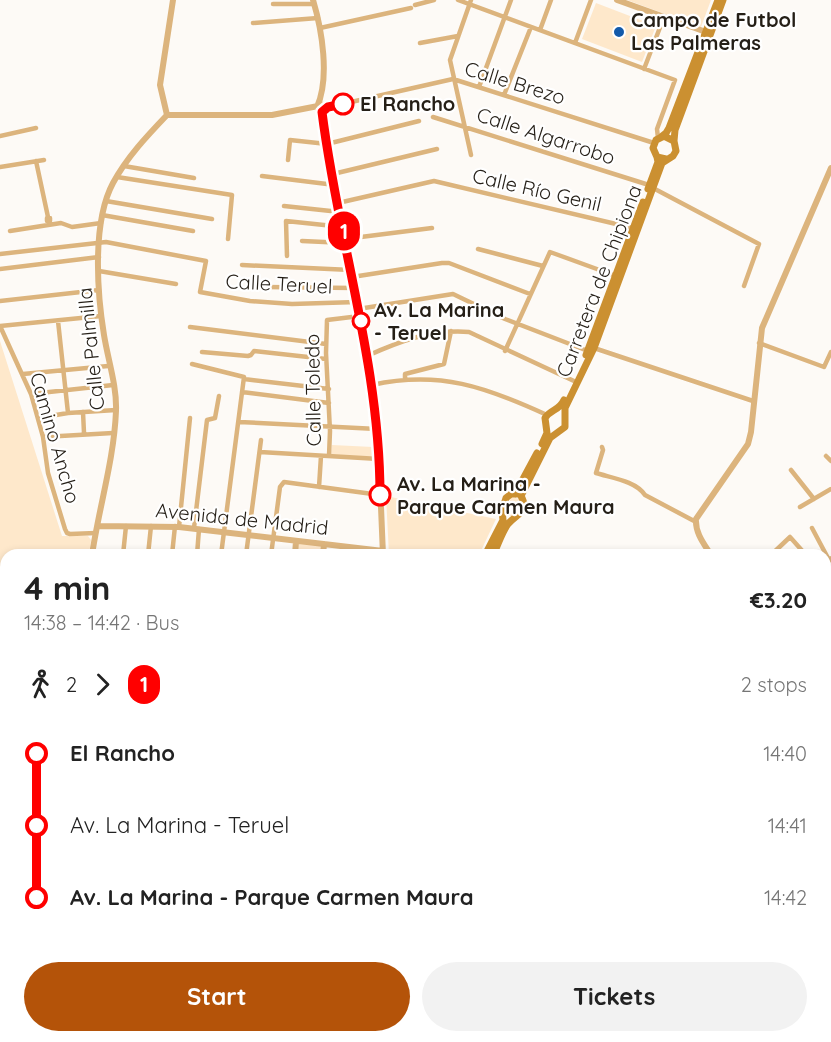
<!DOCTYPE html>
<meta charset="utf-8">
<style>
body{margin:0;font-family:Quicksand,sans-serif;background:#f2f2f2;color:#222;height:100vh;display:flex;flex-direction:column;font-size:22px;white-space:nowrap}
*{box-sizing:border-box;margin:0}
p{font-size:20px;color:#767676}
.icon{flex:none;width:33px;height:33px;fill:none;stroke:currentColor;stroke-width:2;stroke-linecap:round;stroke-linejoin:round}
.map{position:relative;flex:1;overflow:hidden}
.side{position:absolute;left:0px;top:549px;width:831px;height:494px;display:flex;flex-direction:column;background:#fff;border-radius:18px 18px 0 0;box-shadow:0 3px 9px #0003}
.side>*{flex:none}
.badge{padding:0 12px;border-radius:20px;font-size:21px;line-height:39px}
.map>.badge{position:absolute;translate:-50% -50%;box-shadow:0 0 0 3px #fff}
.legs{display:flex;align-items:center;gap:9px;height:66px;padding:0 24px;font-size:20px}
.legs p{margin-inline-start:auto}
.head{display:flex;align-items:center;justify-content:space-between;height:102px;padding:0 24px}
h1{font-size:33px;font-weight:700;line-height:45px}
.action{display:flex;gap:12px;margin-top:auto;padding:12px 24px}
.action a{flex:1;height:69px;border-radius:36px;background:#b45309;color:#fff;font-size:24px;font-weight:700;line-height:69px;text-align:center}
.action a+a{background:#f2f2f2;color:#222}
ul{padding:0 24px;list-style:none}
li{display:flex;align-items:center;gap:21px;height:72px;font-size:22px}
li i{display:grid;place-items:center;width:9px;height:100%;margin:0 8px;background:currentColor}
li i::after{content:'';width:15px;height:15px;margin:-8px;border:4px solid;border-radius:50%;background:#fff}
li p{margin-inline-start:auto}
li:first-child i{background:linear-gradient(#0000 50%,currentColor 0)}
li:last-child i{background:linear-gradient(currentColor 50%,#0000 0)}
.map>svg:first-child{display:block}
.green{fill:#fee8cb}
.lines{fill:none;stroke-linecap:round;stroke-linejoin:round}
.minor{stroke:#dcb47d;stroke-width:4.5}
.tertiary{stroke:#dcb47d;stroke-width:6}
.secondary{stroke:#cb9031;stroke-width:7}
.line-1-casing{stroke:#fff;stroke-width:14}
.line-1{stroke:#f00;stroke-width:9}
.poi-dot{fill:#135aaa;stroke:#fff;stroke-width:2}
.stop-1-dot{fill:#fff;stroke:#f00;stroke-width:3}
.labels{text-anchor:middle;stroke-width:4.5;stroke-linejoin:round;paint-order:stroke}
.poi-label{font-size:20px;font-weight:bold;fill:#251f17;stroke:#fff;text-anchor:start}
.street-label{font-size:20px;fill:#251f17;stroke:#fff}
.stop-label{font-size:20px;font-weight:bold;fill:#251f17;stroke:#fff;text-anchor:start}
</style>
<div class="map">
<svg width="831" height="1042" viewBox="0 0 831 1042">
<rect width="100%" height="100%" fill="#fdfaf6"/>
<path class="green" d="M627,0H711L701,27Z
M596,3L656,26L642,62L582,39Z
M0,341L62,536H88L91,540L89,555H6V690L0,688Z
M332,445L373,447L374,457L331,455Z
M386,496L496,519L479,555H389Z
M512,497L520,499L521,505L514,517L507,515L505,509Z
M296,541L324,544L323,555H295Z"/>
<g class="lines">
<path class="minor" d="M458,0L675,80L657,129L658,138
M471,0L450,60L471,155
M273,4H314
M415,5L434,0
M253,23L318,18
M320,28L411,8
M540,30L551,0
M420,43L458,36
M575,43L591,0
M644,69L664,17
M479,87L511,0
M504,95L531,27
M324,110L329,107L453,79L654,143
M433,117L649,185
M0,136L36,128
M288,160L290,140L327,144L419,121
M36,161L48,217
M124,166L194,178
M0,167L44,160
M333,174L437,149
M262,176L335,185
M117,177L232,195L228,239
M653,188L759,244L744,286
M106,201L212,219
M338,203L434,181L633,228
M284,206L340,212
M102,215L193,231
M47,218H50V221H47Z
M10,231L61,223L72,227L101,223
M345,239L432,228
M302,241L346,243
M478,249L543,266
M0,254L106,242L206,261L200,292L250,301L292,304L357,302
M287,256L286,221L343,227
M242,265L351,270
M0,269L99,257
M99,271L176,284
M352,277L442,263H449L530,294
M264,287L355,288
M0,301L99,290
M358,309L453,294L505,319L588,351
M58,321L68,413
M0,326L31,394L43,437L48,473L65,529L67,533L70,534L96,533
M0,326L101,316
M190,327L326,344
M759,343L824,367L831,352
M594,348L753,401
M505,351L550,252L616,276
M202,352L248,356L251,355L254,351L326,359
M367,356C400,341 432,329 469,332L574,381
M192,364L244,377L221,555
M23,374L108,366
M244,379L329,389
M405,380V374L444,364L451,331
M372,385C439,370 486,387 547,415
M242,392L329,403
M31,394L113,385
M83,412L84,433
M38,418L68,413L116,410
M239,422L377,429
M43,437L113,433
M602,447L603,450L596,473C612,478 636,481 645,495L696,522
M260,452L379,459
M329,456L330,431L326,353L327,320L360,316
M826,456L831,461
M791,470L814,499
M319,487L321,456
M800,507L831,489
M179,527L190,418
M194,528L207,420L215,418L219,396
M812,528L829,560
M123,555L126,526
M148,555L151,526
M172,555L175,526
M197,555L199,529
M246,555L261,440
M271,555L280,487L284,482L380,495
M771,555L790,537L806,555
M0,817L6,787
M825,917L831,920
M825,935L831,925
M0,990L6,1001
M825,1020L831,1016
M24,1036L27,1042
M70,1036L75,1042
M173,1036L178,1042
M188,1036L191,1042
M301,1036L306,1042
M327,1036L331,1042
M540,1036L545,1042
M812,1036L814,1042
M0,1040L6,1035
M110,1042L118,1036
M157,1042L164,1036
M240,1042L250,1036
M351,1042L358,1036
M417,1042L420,1036
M484,1042V1036
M518,1042L519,1036"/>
<path class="tertiary" d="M313,0C322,30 330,78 317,107L319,110H323L324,105L319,104
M617,0L706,32
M323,110L327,144L373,394L379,459L383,555
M167,115L160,85L173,0
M98,526L179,527L383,551
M92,555C99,507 114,460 116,411C117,386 108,360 104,335C97,292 92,222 113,183C127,157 147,136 167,115H272L318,106
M295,555L296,541
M323,555L324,544
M711,555C704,544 695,533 696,519L748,444L751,432L762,328L831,168
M825,562L831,559
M825,874L831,875
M0,888H6
M0,940L6,948
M0,958L6,954
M369,1036L370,1042
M575,1036L578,1042
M583,1036L587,1042
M198,1042L205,1036
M758,1042L769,1036"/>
<path class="secondary" d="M661,137L666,133L669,128L718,0
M674,141L675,130L723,0
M648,189L658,162L657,157
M586,355L643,202
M542,444L547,433L545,418C551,409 559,411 564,400
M515,494L537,453
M521,496L550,438L565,427V408L594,348L662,163L673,156L676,151L674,141L664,136L656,140L653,148L657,157L666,159
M485,555L503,520L502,511L506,498L511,494H518
M493,555C498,545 502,532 508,524C516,514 530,512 521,496
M0,694L6,696"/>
</g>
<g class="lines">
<defs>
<path id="line-1" d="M343,104L328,107L322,112C338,241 380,365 380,495"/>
</defs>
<use href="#line-1" class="line-1-casing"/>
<use href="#line-1" class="line-1"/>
</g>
<circle class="poi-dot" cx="619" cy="32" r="6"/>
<g class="stop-1-dot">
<circle cx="343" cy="104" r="10"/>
<circle cx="361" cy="321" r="8"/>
<circle cx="380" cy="495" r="10"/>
</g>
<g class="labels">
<g class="poi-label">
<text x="631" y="27">Campo de Futbol<tspan x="631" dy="23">Las Palmeras</tspan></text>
</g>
<g class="street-label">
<text transform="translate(515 83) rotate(17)" y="7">Calle Brezo</text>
<text transform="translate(546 136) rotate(18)" y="7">Calle Algarrobo</text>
<text transform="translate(537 190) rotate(13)" y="7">Calle Río Genil</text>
<text transform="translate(599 281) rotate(-69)" y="7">Carretera de Chipiona</text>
<text transform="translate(279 284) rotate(3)" y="7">Calle Teruel</text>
<text transform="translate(91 349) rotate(-96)" y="7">Calle Palmilla</text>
<text transform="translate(313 390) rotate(-91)" y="7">Calle Toledo</text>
<text transform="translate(55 438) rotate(74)" y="7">Camino Ancho</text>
<text transform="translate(242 519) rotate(6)" y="7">Avenida de Madrid</text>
</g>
<g class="stop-label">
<text x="360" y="111">El Rancho</text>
<text x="374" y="317">Av. La Marina<tspan x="374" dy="23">- Teruel</tspan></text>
<text x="397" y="491">Av. La Marina -<tspan x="397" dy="23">Parque Carmen Maura</tspan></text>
</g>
</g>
</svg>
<b class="badge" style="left:344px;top:231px;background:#f00;color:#fff">1</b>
<section class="side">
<div class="head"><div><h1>4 min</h1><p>14:38 – 14:42 · Bus</p></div><b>€3.20</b></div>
<div class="legs"><svg class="icon" aria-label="walk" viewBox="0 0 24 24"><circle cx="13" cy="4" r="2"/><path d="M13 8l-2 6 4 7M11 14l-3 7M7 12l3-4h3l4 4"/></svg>2<svg class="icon" aria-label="forward" viewBox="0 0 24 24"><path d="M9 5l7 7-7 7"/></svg><b class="badge" style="background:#f00;color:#fff">1</b><p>2 stops</p></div>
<ul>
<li><i style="color:#f00"></i><b>El Rancho</b><p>14:40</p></li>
<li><i style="color:#f00"></i><span>Av. La Marina - Teruel</span><p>14:41</p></li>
<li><i style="color:#f00"></i><b>Av. La Marina - Parque Carmen Maura</b><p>14:42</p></li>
</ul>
<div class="action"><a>Start</a><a>Tickets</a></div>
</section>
</div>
